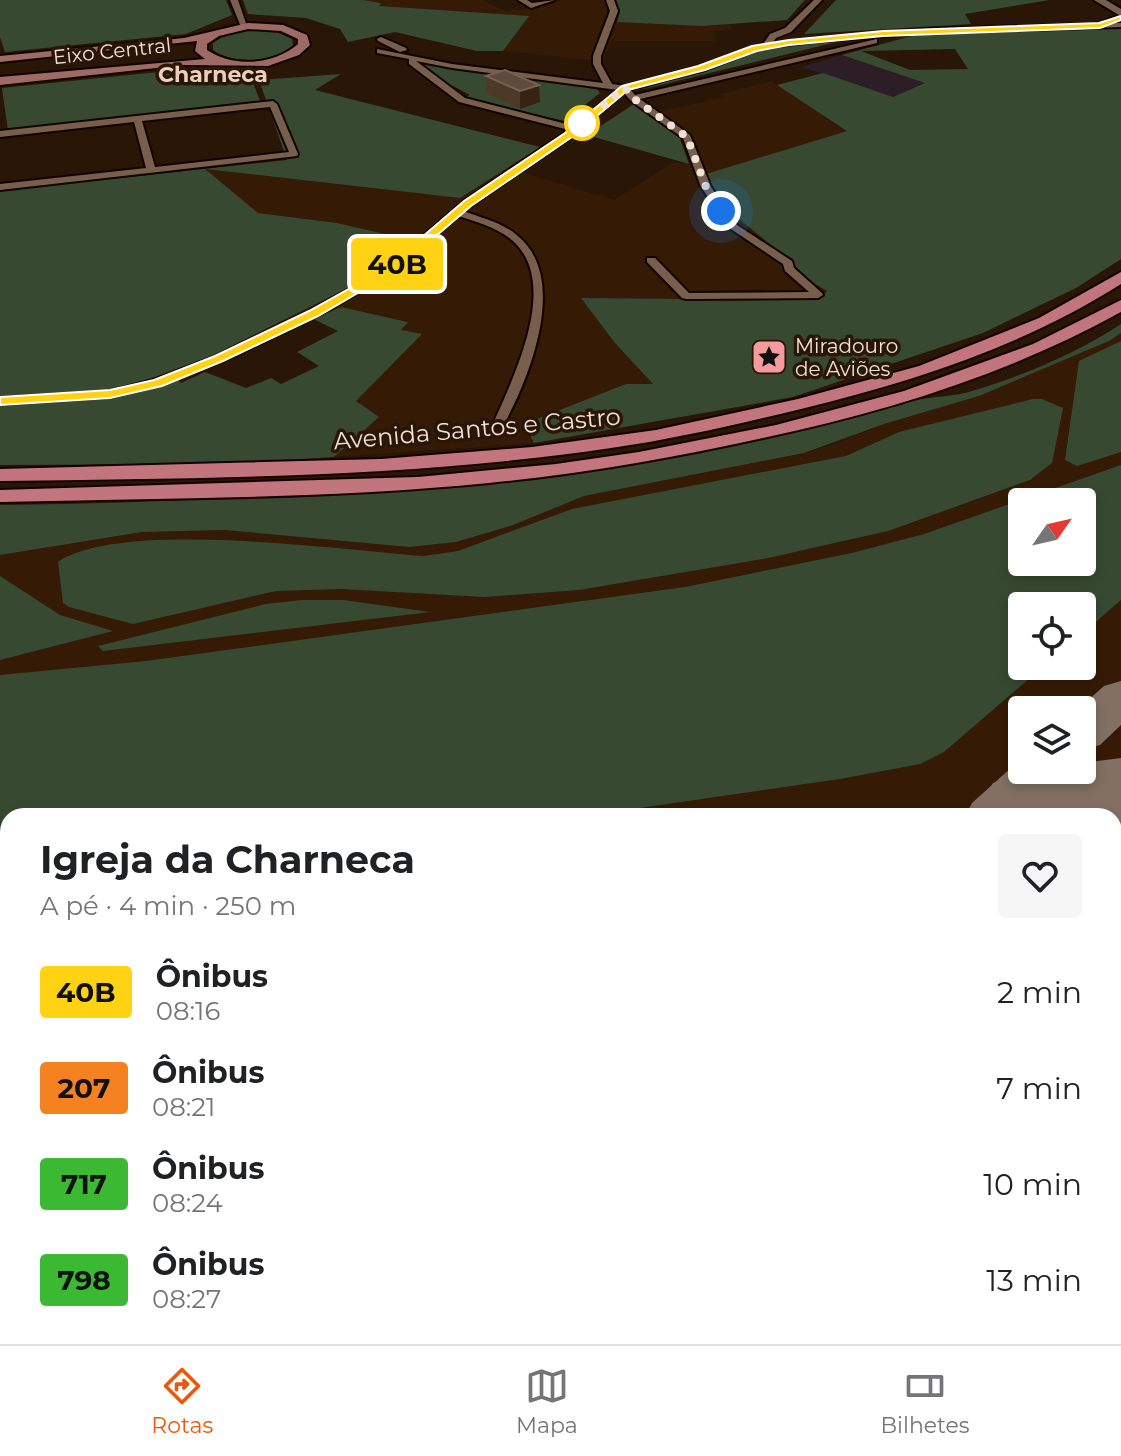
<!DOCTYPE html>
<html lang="pt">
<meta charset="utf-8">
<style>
body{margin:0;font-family:Montserrat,sans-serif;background:#f6f6f6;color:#202124;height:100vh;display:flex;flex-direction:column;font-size:30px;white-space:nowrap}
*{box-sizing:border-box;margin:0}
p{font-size:26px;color:#757577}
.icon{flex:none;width:44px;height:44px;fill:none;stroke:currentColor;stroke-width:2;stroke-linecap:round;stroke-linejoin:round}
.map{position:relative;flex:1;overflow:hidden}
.side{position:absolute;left:0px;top:808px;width:1122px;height:536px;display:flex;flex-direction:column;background:#fff;border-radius:24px 24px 0 0;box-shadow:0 4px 12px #0003}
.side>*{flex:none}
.badge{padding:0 16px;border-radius:6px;font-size:28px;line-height:52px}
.needle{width:52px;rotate:56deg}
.buttons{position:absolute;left:1008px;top:488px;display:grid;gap:16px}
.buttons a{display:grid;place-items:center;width:88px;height:88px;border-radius:8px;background:#fff;box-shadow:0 4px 12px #0003;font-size:40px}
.you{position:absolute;width:40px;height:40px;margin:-20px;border:6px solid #fff;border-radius:50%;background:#1a73e8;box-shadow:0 0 0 12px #1a73e833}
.map>.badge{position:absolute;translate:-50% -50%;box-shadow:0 0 0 4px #fff}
.round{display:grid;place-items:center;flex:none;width:84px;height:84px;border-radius:8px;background:#f6f6f6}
.summary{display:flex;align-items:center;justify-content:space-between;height:136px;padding:0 40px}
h1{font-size:38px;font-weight:700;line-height:60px}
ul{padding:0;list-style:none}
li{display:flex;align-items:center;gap:24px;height:96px;padding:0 40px}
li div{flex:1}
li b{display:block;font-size:30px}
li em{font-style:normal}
li .badge{min-width:88px;font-weight:700;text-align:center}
.dock{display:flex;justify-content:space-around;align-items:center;height:112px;border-top:2px solid #e0e0e0;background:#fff;font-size:22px;color:#757577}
.dock a{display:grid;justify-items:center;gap:4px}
.dock .on{color:#ea580c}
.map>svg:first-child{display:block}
.built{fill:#351b05;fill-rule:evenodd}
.education{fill:#2c1d27}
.green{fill:#384931;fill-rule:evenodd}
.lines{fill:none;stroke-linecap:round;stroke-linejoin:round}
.taxiway{fill:#827063;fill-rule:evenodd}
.runway{fill:#827063;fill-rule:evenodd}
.minor-casing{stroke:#120300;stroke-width:4}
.tertiary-casing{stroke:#120300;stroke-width:4}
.secondary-casing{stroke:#120300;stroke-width:4}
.primary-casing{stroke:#120300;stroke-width:4}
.minor{fill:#785f4d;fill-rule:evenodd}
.tertiary{fill:#785f4d;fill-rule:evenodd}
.secondary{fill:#9e6a66;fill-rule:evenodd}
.primary{fill:#c3757e;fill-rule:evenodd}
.wall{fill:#4d3928}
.shaded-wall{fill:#382313}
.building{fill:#5f4b3b;stroke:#766253;stroke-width:2}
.line{fill:#ffd214;stroke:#fff;stroke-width:2}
.walk{stroke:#f0e1d7;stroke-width:8;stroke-dasharray:0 14.4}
.stop-dot{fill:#fff;stroke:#ffd214;stroke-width:4}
.labels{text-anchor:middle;stroke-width:7;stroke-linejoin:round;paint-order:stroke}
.far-street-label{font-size:20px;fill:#f0e1d7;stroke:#2a1606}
.far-poi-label{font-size:20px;fill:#f0e1d7;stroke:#2a1606;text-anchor:start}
.far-neighbourhood-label{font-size:22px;font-weight:bold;fill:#ecd0bb;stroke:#2a1606}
.street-label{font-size:24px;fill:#f0e1d7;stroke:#2a1606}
</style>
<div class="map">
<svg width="1121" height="1344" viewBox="0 0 1121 1344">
<rect width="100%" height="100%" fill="#2a1606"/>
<path class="built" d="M363,0H482L506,11L538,8L563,0H615L620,12L617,21L684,25L730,24L732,30L714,31L715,41H612L603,61L503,51L528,16L412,10L377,6Z
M772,81L848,131L707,174L703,170L723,206L787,258L810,281L828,291L819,300L582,298L615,343L654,384L525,424L534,443L334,457L378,417L356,401L421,335L400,330L407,321L341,307H313L368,278L410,240L337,223L258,213L204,169L460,198L508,168L614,200L674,162L702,166L697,147L691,136L658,112L708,101L724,96L721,94Z
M1121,333V1344H0V555L142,532L225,530L409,547L456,542L513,525L584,496L804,453L834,444L884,424L979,396L1109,341ZM1022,502H1082V562H1022ZM1022,606H1082V666H1022ZM1022,710H1082V770H1022ZM8,816H1114V1336H8Z"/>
<path class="education" d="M842,55L926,83L893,97L801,67Z"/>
<path class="green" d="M0,0H226L232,15L186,34L5,52L0,37Z
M243,0H363L381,3L379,6L529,16L503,51H477L395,32L348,42L340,29L306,18L248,14Z
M615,0H805L787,20L702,26L617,22L620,12Z
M836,0H1050L965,14L971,24L804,34Z
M1121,28V259L1076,288L983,333L793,397L534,443L524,424L626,384H653L615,343L581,298L819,300L827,291L810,281L787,258L723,206L706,174L847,131L777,85L823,73L893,97L925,83L842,55L919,34ZM955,49L968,69L910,70L861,51Z
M254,30L276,32L292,39L293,45C275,63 232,65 213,50V43L228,34Z
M845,40L640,90L764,50Z
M425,64L582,85L596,88L600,93L571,116L569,122L534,114L527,116L464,98L470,95L453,86L450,88L421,66Z
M198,68L249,73L261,103L8,131L2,88Z
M341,74L315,90L540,147L460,198L205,169L258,213L337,223L411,240L368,278L213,355L171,371L181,383L205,372L246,388L271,378L281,384L319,366L297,352L338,331L313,319L341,307L408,322L401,330L422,334L356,401L379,417L334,457L220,464L0,465V191L287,160L259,80Z
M634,104L679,136L689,164L587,135Z
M1121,324V333L1109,341L979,396L884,424L804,453L584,496L513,525L456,542L409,547L225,530L142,532L0,555V505C303,501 620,481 913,401C932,396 953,397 972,391C1023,376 1077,353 1121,324Z
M1121,341V452L1077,466L1065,460L1079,361Z
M1033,399H1042L1063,408L1052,463L1030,480L888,531L768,558L579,590L484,597L342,589L276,591L133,624L69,607L63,603L58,562C121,519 342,550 423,556L458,551L572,509L846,456L899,432Z
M1121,465V600L1082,634V606H1022V666H1044L944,752L920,764L840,779L584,816H8V898L0,899V675L146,661L685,587L852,553L924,534ZM1022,502H1082V562H1022Z
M0,576L60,615L113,631L0,660Z
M302,600H343L430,612L103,651L98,646L266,604Z
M1121,870V1044L1114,1052V872Z
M8,1076V1336H261L251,1344H0V1078Z
M610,1336H720L692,1344H616Z"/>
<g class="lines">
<path class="taxiway" d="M1121,681V725L1100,745L1082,750V710H1077L1104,686Z
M1022,758V770H1067L1059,782L1024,816H965L972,803Z
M1121,787V823L1114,824V816H1077L1072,807L1079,794Z
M8,949V995L0,997V951Z
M1121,1296V1344H1074L1077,1336H1114V1299Z
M383,1336H459L456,1344H380Z"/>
<path class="runway" d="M1121,758V850L1114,851V816H974L993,783L1037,770H1082V763Z
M8,912V1024L0,1026V914Z"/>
<defs>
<path id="minor" d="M230,0H238L248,29L241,27Z
M518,0H527L532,3L555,0L531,8Z
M606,0H614L618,11L601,56V64L612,84L625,86L699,66L763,44L770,34L785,28L814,0H822L791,32L776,38L772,43L922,29L1121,23V27L922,33L789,44L757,50L705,70L630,89L635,95L877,39V43L640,99L690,135L711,187L737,225L792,261L794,268L822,293L823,295L818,298L686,299L682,298L647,262V258H655L689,293L809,292L785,271L783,264L731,229L701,187L683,138L630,100L624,93L571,137L463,211C482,218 504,223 519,237C569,280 529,379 503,426H495L493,424C513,378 560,285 514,242C499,228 477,222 458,216L394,272L317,316L223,361L161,385L110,397L0,404V398L110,391L153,380L215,357L309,312L386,268L464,201L569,130L459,102L409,64V59L377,53V49L452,64L603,83L593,64V56L610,11ZM416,61L452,68L618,90L574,126L465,98Z
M381,37L406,48L407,50L400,52L378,41L377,39Z
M273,101L277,104L298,154L297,156L0,190V184L146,168L134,122L0,137V131ZM270,107L289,152L155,167L142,121Z"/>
<path id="tertiary" d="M1094,0H1106L1121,9V21L1097,28V24L1119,15Z"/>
<path id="secondary" d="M248,23L283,25L307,35L310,45L299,55L268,66L184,65L0,85V77L205,59L195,51L197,41L0,62V56L184,38ZM248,29L281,31L298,39V44C274,65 234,68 207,50V44L219,36Z"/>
<path id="primary" d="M1121,272V284C1022,347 914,381 801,409C738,424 675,439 611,448C409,478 204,478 0,481V469L381,459L532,447L656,430L798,399L919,366L1039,318Z
M1121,300V312C1009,374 888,411 763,438C673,458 582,474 489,483C327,499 163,498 0,502V490L418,477L556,464L639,452L776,425L904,391L1033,344Z"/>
</defs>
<use href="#minor" class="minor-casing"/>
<use href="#tertiary" class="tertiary-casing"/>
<use href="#secondary" class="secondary-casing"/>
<use href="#primary" class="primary-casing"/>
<use href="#minor" class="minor"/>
<use href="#tertiary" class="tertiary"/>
<use href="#secondary" class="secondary"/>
<use href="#primary" class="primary"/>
</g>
<path class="wall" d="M505,70L540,102L520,109L486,93V76Z"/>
<path class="shaded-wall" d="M539,85L540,102L520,109V91Z"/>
<path class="building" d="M505,70L539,85L520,91L486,76Z"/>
<path class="line" d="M1121,16V20L1100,28L883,36L789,45L757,51L705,70L628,90L572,137L471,206L394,272L318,316L223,361L162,386L110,398L0,405V397L110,390L154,380L215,356L309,311L386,268L464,201L565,133L622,86L698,66L752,46L789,40L883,31L1099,23Z"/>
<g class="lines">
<path class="walk" d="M582,123L625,88L633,98L687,137L706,187L721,211"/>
</g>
<defs>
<symbol id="sight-square" viewBox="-11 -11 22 22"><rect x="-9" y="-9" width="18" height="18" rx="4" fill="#f59b9e" stroke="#2a1606"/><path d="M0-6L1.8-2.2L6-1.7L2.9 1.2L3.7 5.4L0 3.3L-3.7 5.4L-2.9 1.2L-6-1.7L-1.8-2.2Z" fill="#111"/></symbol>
</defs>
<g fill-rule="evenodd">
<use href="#sight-square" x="749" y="337" width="40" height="40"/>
</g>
<circle class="stop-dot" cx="582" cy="123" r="16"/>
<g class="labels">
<g class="far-street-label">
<text transform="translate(112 51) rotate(-6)" y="7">Eixo Central</text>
</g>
<g class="far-poi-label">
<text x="795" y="353">Miradouro<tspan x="795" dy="23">de Aviões</tspan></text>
</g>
<g class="far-neighbourhood-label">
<text x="213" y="82">Charneca</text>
</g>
<g class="street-label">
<text transform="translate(477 429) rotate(-5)" y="8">Avenida Santos e Castro</text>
</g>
</g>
</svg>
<div class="buttons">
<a><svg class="needle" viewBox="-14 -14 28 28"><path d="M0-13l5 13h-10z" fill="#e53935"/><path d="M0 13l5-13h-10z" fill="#757577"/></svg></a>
<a><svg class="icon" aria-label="locate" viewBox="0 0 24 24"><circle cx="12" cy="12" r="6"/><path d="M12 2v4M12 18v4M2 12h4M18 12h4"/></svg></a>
<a><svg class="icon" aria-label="layers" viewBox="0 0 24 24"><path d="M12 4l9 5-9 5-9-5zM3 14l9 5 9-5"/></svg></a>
</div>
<div class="you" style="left:721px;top:211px"></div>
<b class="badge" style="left:397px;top:264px;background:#ffd214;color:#111">40B</b>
<section class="side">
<div class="summary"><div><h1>Igreja da Charneca</h1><p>A pé · 4 min · 250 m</p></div><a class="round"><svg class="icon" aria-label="heart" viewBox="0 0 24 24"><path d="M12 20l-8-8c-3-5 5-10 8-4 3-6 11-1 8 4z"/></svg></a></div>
<ul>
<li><span class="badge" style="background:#ffd214;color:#111">40B</span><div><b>Ônibus</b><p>08:16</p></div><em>2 min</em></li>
<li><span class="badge" style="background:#f58220;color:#111">207</span><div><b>Ônibus</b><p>08:21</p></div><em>7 min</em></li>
<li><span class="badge" style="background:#3cb932;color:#111">717</span><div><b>Ônibus</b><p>08:24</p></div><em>10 min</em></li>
<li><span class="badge" style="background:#3cb932;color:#111">798</span><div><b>Ônibus</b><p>08:27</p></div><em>13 min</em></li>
</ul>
</section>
</div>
<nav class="dock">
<a class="on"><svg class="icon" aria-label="directions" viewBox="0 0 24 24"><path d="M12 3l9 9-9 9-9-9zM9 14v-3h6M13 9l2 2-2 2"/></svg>Rotas</a>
<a><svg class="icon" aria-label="map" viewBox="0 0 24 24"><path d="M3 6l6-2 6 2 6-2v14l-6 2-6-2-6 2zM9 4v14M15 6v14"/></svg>Mapa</a>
<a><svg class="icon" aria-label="tickets" viewBox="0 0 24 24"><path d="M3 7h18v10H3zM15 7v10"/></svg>Bilhetes</a>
</nav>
